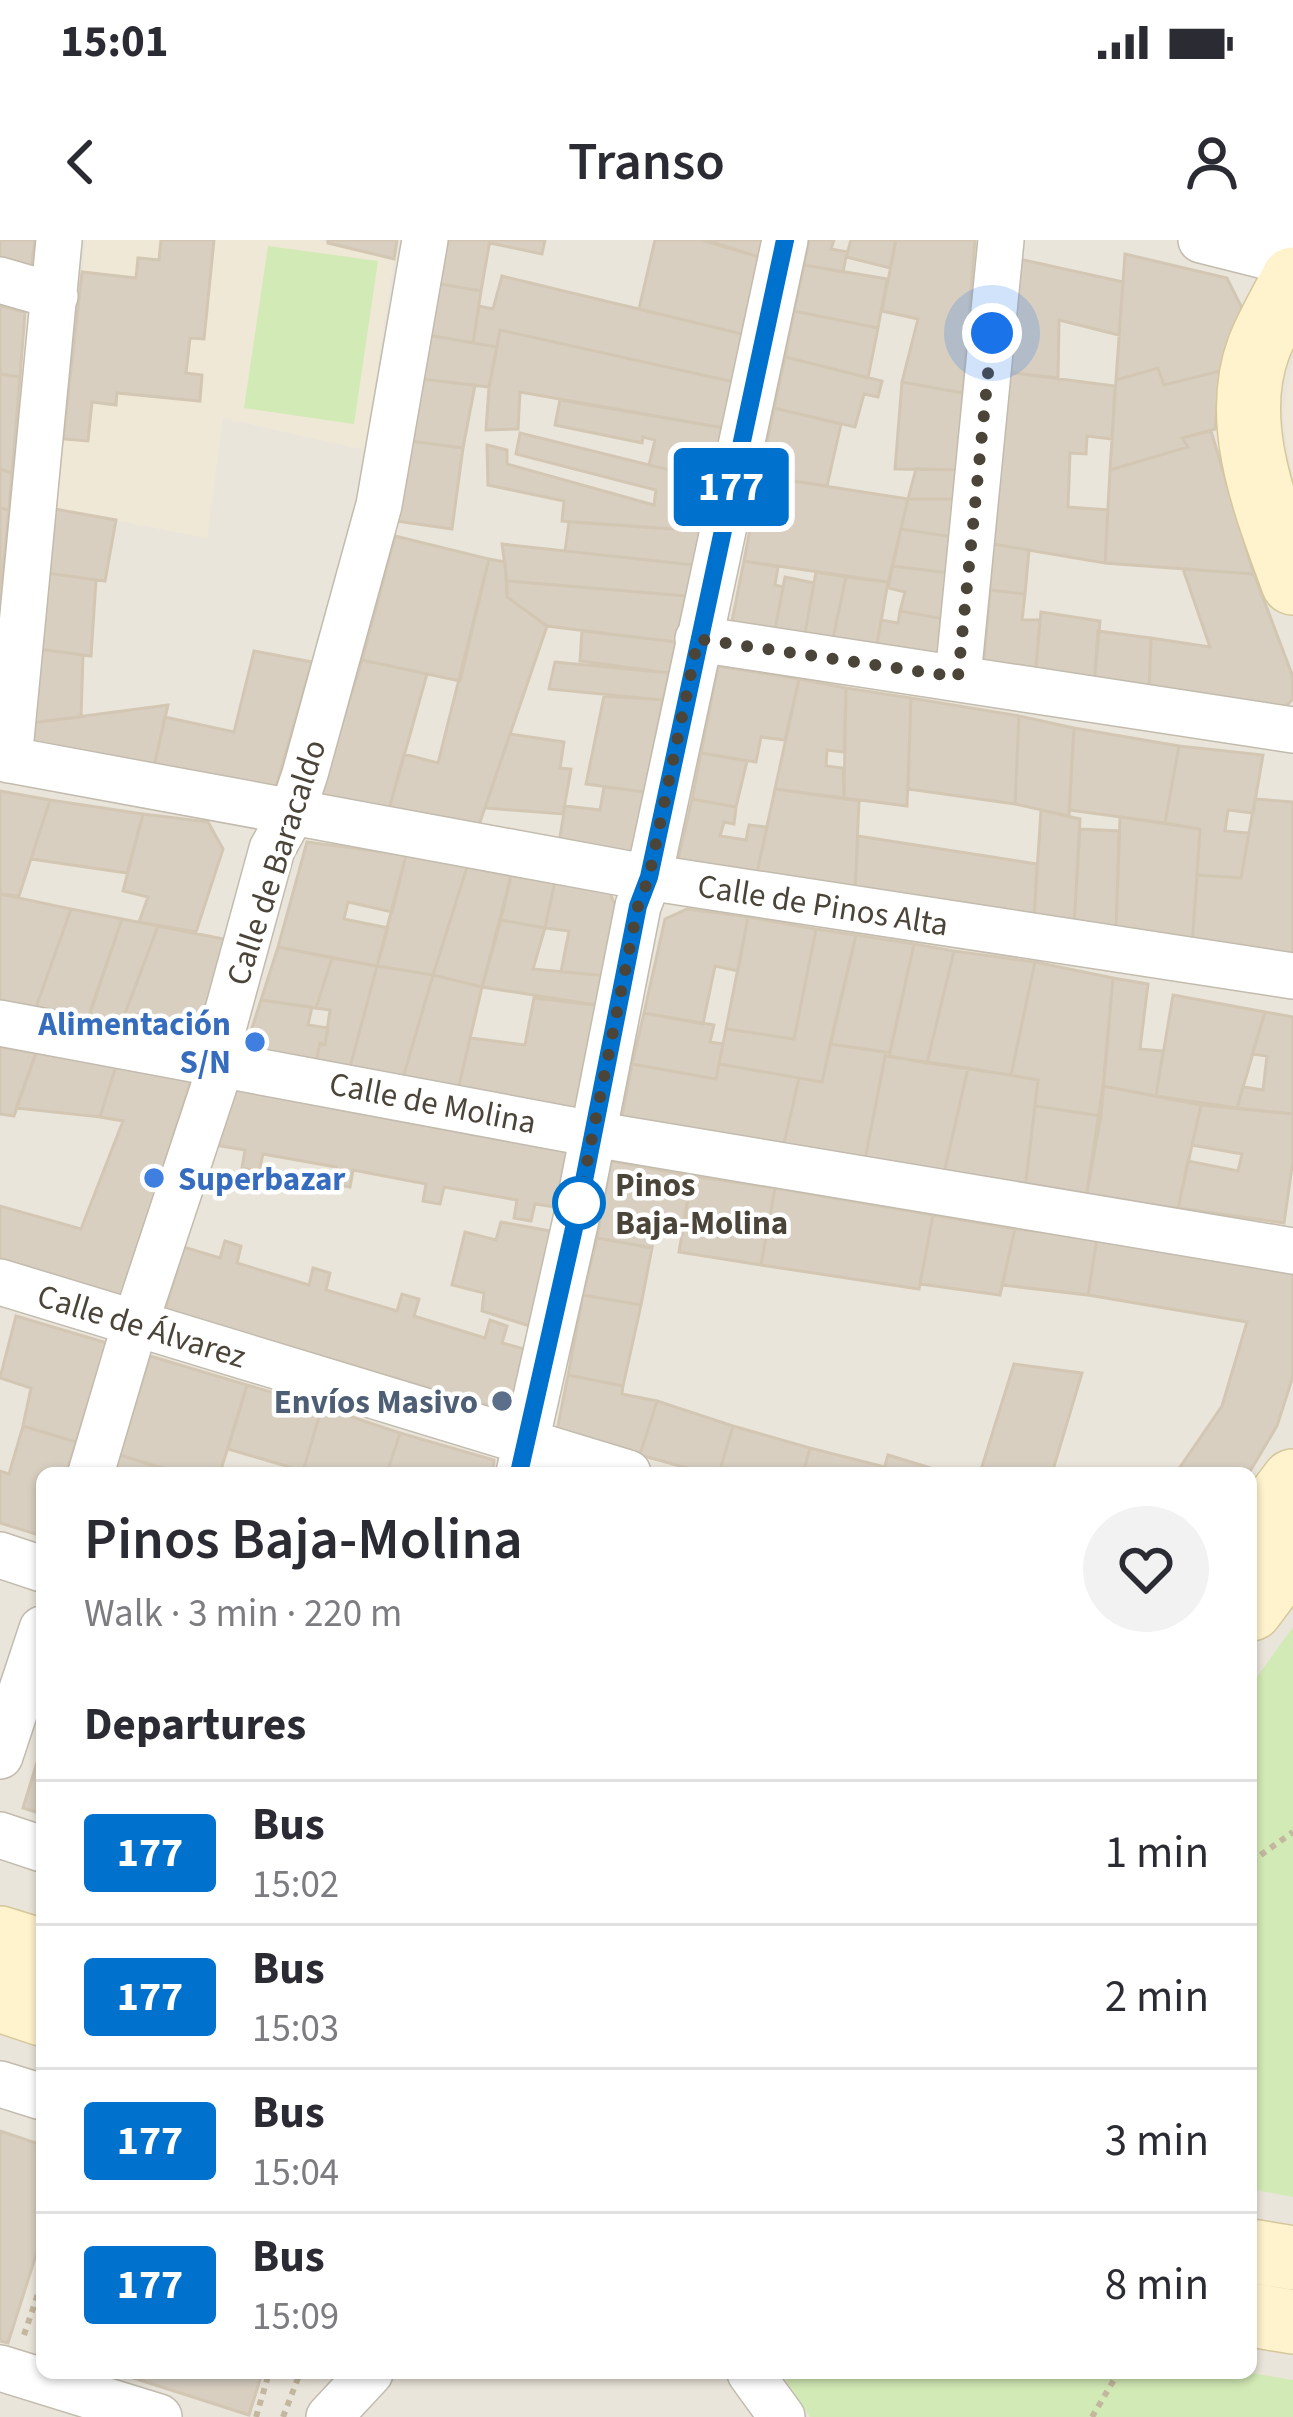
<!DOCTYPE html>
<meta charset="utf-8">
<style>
body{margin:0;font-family:"Source Sans 3",sans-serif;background:#f2f2f3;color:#2b2b33;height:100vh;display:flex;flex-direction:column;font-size:45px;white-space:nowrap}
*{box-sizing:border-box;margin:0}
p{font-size:39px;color:#7c7c81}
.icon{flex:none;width:66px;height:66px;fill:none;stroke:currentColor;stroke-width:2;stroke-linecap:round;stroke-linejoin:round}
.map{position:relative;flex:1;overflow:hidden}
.details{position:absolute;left:36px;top:1227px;width:1221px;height:912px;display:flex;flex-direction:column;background:#fff;border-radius:18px;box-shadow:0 3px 9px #0004}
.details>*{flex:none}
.badge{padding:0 24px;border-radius:9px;font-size:42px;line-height:78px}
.you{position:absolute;width:60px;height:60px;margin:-30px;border:9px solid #fff;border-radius:50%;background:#1a73e8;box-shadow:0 0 0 18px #1a73e833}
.map>.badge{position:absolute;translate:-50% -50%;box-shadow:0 0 0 6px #fff}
h2{padding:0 48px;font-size:45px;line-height:108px}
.round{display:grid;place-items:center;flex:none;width:126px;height:126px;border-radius:63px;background:#f2f2f3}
.summary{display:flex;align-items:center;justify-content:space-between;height:204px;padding:0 48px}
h1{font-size:57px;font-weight:600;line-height:90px}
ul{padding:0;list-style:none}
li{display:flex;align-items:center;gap:36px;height:144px;padding:0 48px;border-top:3px solid #e1e1e2}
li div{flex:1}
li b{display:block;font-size:45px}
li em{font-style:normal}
li .badge{min-width:132px;font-weight:700;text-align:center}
.status{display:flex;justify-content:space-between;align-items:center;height:84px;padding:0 60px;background:#fff;direction:ltr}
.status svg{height:33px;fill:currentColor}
header{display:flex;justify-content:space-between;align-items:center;height:156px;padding:0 48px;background:#fff;font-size:54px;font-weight:600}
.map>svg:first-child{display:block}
.residential{fill:#eae5da;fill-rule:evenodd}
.education{fill:#efe8d6}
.green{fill:#d2eab5}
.building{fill:#d8cfc1;stroke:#d3c7b4;stroke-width:3}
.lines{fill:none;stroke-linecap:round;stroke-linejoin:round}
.street-casing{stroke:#c2bbae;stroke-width:48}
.secondary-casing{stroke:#d6c79b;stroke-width:66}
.path{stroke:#c4b79f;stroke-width:6;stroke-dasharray:6 6;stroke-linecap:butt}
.street{stroke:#fff;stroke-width:45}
.secondary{stroke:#fff3cd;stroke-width:63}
.line-casing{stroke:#fff;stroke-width:27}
.line{stroke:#0072ce;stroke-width:18}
.walk{stroke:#4b4439;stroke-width:12;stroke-dasharray:0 21.6}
.shop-dot{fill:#3f7fe0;stroke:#fff;stroke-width:4.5}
.stop-dot{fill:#fff;stroke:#0072ce;stroke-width:6}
.service-dot{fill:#5c6f8a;stroke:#fff;stroke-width:4.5}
.labels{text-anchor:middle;stroke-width:9;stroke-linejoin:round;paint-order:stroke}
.street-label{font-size:33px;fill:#4b4439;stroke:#fff}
.shop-label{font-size:33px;font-weight:bold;fill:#366cbe;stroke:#fff;text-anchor:end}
.stop-label{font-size:33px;font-weight:bold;fill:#4b4439;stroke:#fff;text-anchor:start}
.service-label{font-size:33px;font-weight:bold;fill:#4e5e75;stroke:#fff;text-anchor:end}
</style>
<div class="status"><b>15:01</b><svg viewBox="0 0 49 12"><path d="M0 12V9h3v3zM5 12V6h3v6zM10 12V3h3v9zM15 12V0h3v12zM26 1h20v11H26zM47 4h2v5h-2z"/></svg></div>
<header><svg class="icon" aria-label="back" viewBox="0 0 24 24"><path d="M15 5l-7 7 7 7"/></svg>Transo<svg class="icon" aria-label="person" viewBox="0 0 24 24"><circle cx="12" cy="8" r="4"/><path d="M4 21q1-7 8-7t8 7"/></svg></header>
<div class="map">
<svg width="1293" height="2177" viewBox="0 0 1293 2177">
<rect width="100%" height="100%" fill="#f6f3ec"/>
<path class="residential" d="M0,0H1293V2177H0ZM42,1233H1251V2133H42Z"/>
<path class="education" d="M86,0H316L394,19L365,210L223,178L207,298L55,269Z
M1293,119V241L1283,172Z"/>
<path class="green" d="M268,6L378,21L354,184L244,168Z
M1293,1387V1957L1251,1949V1445Z
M787,2133H1251L1293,2140V2177H810L786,2141Z"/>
<path class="building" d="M0,0H35L31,30L0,21Z
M161,0H214L204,99L190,98L186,133L202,135L200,161L117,153L116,165L92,162L88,201L63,199L82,32L136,38L138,18L159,20Z
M328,0H397L394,19L328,3Z
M443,0H490L481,51L435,43Z
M490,0H545L542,14L490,3Z
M655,0H701L759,17L742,94L639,69Z
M706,0H763L759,17Z
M809,0H834L831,9L847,12L843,32L804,25Z
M851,0H896L890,28L846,17Z
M896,0H975L963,153L902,142L918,79L882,71Z
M1125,14L1227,38L1243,70L1220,131L1164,145L1158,128L1116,140Z
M1015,18L1123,42L1119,95L1059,80L1058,138L1006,132Z
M804,25L887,39L878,88L794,71Z
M502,36L742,94L734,142L500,90L497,107L473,103L479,66L493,69Z
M435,43L481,51L473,103L428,95Z
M0,66L25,72L20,137L0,134Z
M794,71L878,88L868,138L785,117Z
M500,90L734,142L724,188L520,152L518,189L486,190L489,147Z
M428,95L497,107L489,147L421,139Z
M785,117L882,141L878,157L864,154L855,187L774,168Z
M1158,128L1164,145L1220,131L1215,189L1182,198L1188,207L1110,230L1116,140Z
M1006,132L1115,146L1112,199L1087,196L1086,214L1070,213L1068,267L1108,270L1105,323L993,304Z
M0,134L20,137L12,233L0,229Z
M421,139L475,145L463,208L410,201Z
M902,142L963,153L962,230L895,229Z
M560,160L724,188L714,241L649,225L655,200L643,197L642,203L555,185Z
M774,168L841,184L827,246L760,236Z
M1211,191L1254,334L1105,323L1110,230L1188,207L1182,198Z
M520,193L714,241L701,291L562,281L564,261L488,245L487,205L507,210V224L654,265L656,250L516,214Z
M410,201L463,208L452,289L396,281Z
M0,229L12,233L9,270L0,268Z
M916,229L962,230L958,259H908Z
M760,236L908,259L888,342L744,321Z
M908,259H958L952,297L901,289Z
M0,268L9,270L0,360Z
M55,269L116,280L105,341L47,333Z
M569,282L701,291L694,325L565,311Z
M901,289L952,297L949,333L893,326Z
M395,296L489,319L460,441L362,420Z
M502,304L694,325L686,356L507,341Z
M993,304L1029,310L1025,354L990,350Z
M489,319L505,322L507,357L547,386L479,585L388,573L404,514L438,523Z
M744,321L778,327L775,345L783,347L774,395L731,386Z
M893,326L949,333L944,379L900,371L905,352L888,348Z
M1183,329L1254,334L1293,437V459L1278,474L1149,452L1151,398L1210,407Z
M816,332L846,337L832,403L804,399Z
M47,333L96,340L91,416L38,409Z
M785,337L814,343L804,399L774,395Z
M846,337L888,342L876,410L832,403Z
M507,341L686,356L676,402L547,386L507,357Z
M990,350L1025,354L1022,380H1040L1035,437L983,430Z
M900,371L944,379L940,419L876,410L881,380L898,383Z
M1041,372L1100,381L1094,445L1035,437Z
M582,391L676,402L669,433L580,421Z
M1098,391L1151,398L1149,452L1094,445Z
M38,409L83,415L81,477L30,483Z
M254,411L312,422L274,554L153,531L165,477L234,492Z
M362,420L427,434L388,573L318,560Z
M555,422L669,433L663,460L549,449Z
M718,426L799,439L785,500L761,497L756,522L701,513Z
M799,439L846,448L844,512L827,510L826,526L843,528L844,558L775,549Z
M846,448L911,458L907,566L844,558Z
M604,456L663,460L645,552L586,544Z
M911,458L1019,476L1015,564L908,549Z
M168,465L153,531L27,510L30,483Z
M1019,476L1074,488L1069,576L1015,564Z
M1074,488L1179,506L1165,583L1069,570Z
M510,494L564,502L560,528L571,529L563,574L485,568Z
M1179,506L1263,515L1253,573L1228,570L1225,591L1249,593L1241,638L1197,635L1200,589L1165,583Z
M701,513L747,521L736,567L692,559Z
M604,547L645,552L635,612L559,603L565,566L600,570Z
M775,549L859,561L855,650L757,633Z
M0,551L50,560L19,656L0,654Z
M692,559L736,567L734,584L724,582L720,596L746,600L749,585L767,587L757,633L678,620Z
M1255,559L1293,562V723L1192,706L1197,635L1241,638Z
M50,560L143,574L127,633L31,619Z
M1041,570L1080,579L1074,685L1034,678Z
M143,574L208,582L223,609L196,692L139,682L148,657L123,651Z
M1120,577L1200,589L1192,706L1116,691Z
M1080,589L1119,591L1116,691L1074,685Z
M858,596L1037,624L1034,678L855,650Z
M307,602L406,615L392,672L348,662L344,679L388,688L377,726L278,707Z
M406,615L467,627L433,735L377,726Z
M467,627L511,636L482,747L433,735Z
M511,636L555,641L545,688L501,680Z
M555,641L608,649L622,681L609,736L561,732L569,691L545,688Z
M0,654L71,669L35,770L0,764Z
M71,669L122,679L89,777L35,770Z
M687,669L748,677L738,731L715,726L703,784L644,773L665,679Z
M748,677L816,689L794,799L726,789Z
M122,679L158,686L120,787L87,780Z
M501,680L545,688L533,729L609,736L603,766L482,747Z
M158,686L233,701L202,806L120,787Z
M816,689L856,695L822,842L719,824L726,789L794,799Z
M856,695L914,704L890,813L830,804Z
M914,704L954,711L927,823L889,816Z
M278,707L332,718L316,768L261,760Z
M954,711L1035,722L1011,835L927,823Z
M332,718L377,726L349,831L315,826L320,803L325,805L330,770L316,768Z
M1035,722L1113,738L1101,876L1035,866L1038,840L1011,835Z
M377,726L433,735L402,841L349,831Z
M433,735L482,747L458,850L402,841Z
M1113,738L1148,744L1140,809L1163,811L1156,856L1103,846Z
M1173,755L1265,772L1237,868L1156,856Z
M534,758L603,766L583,871L458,850L470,798L525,805Z
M261,760L312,767L308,785L328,788L325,805L320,803L315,826L244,813Z
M1265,772L1293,777V874L1237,868L1243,847L1263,850L1267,816L1252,814Z
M644,773L714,785L710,802L723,804L716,839L632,824Z
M830,804L886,812L865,920L783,908L799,838L822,842Z
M0,807L36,813L14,876L0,874Z
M36,813L116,826L100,877L16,868Z
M885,816L968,828L944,933L865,920Z
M632,824L716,839L719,824L799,838L783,908L621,881Z
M116,826L192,838L121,1060L0,1025V966L81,989L123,881L100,877Z
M968,828L1038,840L1025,949L944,933Z
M234,843L576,905L562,968L535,964L531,981L514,978L517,960L444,947L440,964L423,961L426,944L353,930L350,947L333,944L336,927L263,914L259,931L242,928L245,910L215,905Z
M1103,846L1201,865L1178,968L1086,958Z
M1201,865L1293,874V920L1284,983L1178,968L1188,921L1238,931L1242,914L1192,905Z
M1035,866L1101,876L1086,958L1025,949Z
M611,921L692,936L681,996L670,994L672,982L648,978L646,992L655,993L652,1008L597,998Z
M692,936L775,948L761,1025L679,1012Z
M775,948L933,975L919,1049L761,1025Z
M933,975L1015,989L1000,1055L920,1044Z
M501,982L556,992L536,1088L482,1071L484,1053L452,1045L465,992L496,1000Z
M1015,989L1097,998L1088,1055L1002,1045Z
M597,998L652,1008L641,1065L583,1055Z
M1097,998L1293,1030V1136L1277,1186L1249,1233H1176L1222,1166L1247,1082L1088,1055Z
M225,1001L241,1006L237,1023L309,1045L313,1028L330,1033L326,1050L397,1071L402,1054L419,1059L414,1076L485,1098L490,1080L507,1086L502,1103L528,1110L509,1172L165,1070L184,1007L220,1018Z
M583,1055L641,1065L623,1146L568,1135Z
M16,1076L107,1103L76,1202L23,1186L31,1148L0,1138Z
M150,1116L247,1145L220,1233H179L120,1215Z
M1014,1124L1082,1133L1052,1233H980Z
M568,1135L623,1146L622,1154L657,1161L640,1215L557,1191Z
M247,1145L322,1167L303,1231L228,1209Z
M657,1161L733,1186L719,1233H705L640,1215Z
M322,1167L400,1193L387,1233L303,1231Z
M23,1186L76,1202L66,1233H42V1296L0,1283V1231L9,1234Z
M733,1186L810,1208L803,1233H719Z
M400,1193L494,1220L493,1233H387Z
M810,1208L885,1227L883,1233H803Z
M120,1215L164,1229L163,1233H115Z
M888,1215L947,1233H883Z
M42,1506V1574L23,1568Z
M0,1891L42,1905V1996L8,2103L0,2101Z
M118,2133H262L249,2175Z"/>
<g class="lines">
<defs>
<path id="street" d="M1201,0L1293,23
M0,40L55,56
M698,399L1293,490
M958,437L1001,0
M0,518L634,635L1293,736
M9,520L59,0
M0,783L593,894L1293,1011
M0,1042L628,1233
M91,1233L136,1081L222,822L218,807L272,609L292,573L305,534L379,265L425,0
M519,1233L579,966L638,666L649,637L785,0
M0,1315L42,1329
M0,1516L42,1389
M0,1595L42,1609
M0,1844L42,1857
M0,2128L159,2177
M750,2133L782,2177
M329,2177L370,2133"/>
<path id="secondary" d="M1293,39C1282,61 1268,84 1259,107C1230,184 1267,270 1293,343
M1251,1297L1293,1241
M1251,1369L1293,1313
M0,1698L42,1711
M0,1760L42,1774
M1251,2011L1293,2018
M1251,2075L1293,2082"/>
</defs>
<use href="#street" class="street-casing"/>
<use href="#secondary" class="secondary-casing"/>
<path class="path" d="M1251,1622L1293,1592
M24,2095L42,2042
M256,2177L269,2133
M283,2177L300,2133
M1092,2177L1118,2133"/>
<use href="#street" class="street"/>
<use href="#secondary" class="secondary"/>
</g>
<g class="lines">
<defs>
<path id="line" d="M519,1233L579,966L638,666L649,637L785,0"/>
</defs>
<use href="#line" class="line-casing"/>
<use href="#line" class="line"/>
<path class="walk" d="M579,963L638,666L649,637L698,399L958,437L992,93"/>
</g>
<g class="shop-dot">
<circle cx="255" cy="802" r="12"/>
<circle cx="154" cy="938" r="12"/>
</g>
<circle class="stop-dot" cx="579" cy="963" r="24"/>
<circle class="service-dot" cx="502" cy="1161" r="12"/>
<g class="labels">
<g class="street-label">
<text transform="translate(275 622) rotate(-72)" y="12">Calle de Baracaldo</text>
<text transform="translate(823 664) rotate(9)" y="12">Calle de Pinos Alta</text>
<text transform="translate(433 862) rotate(11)" y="12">Calle de Molina</text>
<text transform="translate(142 1085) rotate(17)" y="12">Calle de Álvarez</text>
</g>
<g class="shop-label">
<text x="231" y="795">Alimentación<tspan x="231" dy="38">S/N</tspan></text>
<text x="178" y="950" text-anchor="start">Superbazar</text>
</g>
<g class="stop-label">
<text x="615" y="956">Pinos<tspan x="615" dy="38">Baja-Molina</tspan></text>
</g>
<g class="service-label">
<text x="478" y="1173">Envíos Masivo</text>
</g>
</g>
</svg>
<div class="you" style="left:992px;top:93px"></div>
<b class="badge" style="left:731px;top:247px;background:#0072ce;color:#fff">177</b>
<section class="details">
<div class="summary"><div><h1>Pinos Baja-Molina</h1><p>Walk · 3 min · 220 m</p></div><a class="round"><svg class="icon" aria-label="heart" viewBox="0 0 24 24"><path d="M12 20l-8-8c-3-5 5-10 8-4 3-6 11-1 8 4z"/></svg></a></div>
<h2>Departures</h2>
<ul>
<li><span class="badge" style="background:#0072ce;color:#fff">177</span><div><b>Bus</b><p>15:02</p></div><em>1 min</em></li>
<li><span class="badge" style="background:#0072ce;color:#fff">177</span><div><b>Bus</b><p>15:03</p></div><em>2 min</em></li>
<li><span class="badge" style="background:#0072ce;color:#fff">177</span><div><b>Bus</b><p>15:04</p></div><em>3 min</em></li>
<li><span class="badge" style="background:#0072ce;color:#fff">177</span><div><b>Bus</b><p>15:09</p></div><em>8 min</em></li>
</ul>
</section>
</div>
